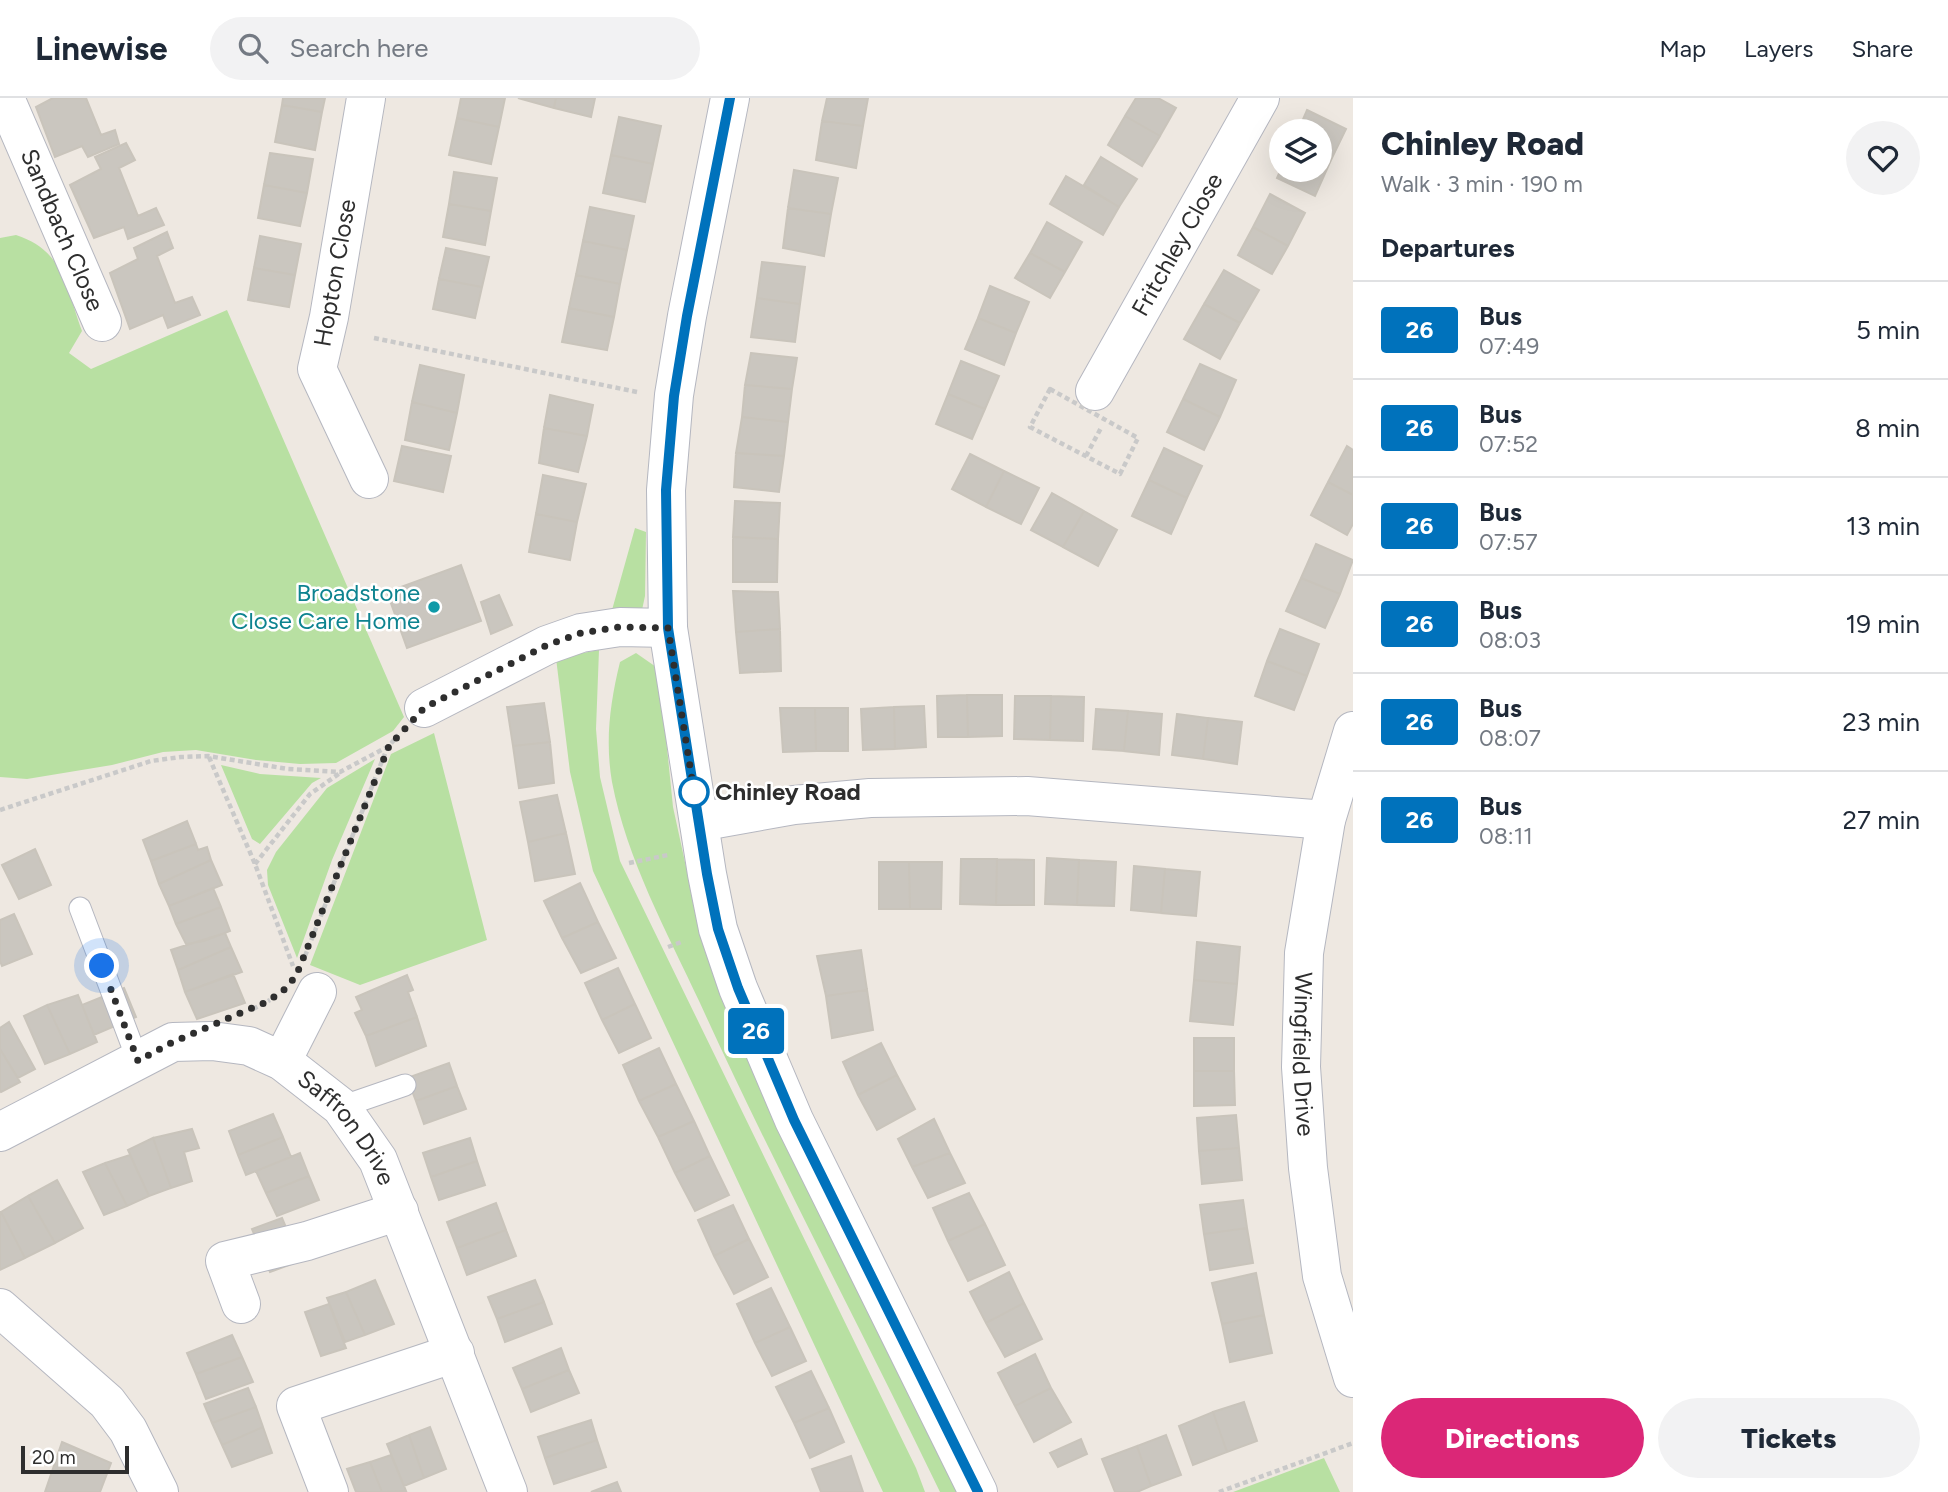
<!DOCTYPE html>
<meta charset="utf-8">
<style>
body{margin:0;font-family:Figtree,sans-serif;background:#f2f2f3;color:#1f2937;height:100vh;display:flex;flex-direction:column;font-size:26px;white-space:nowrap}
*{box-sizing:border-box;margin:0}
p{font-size:23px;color:#747a83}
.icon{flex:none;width:38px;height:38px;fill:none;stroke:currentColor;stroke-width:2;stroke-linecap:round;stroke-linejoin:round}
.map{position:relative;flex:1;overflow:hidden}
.details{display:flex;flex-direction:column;background:#fff;width:595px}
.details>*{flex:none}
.badge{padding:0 14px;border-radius:5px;font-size:24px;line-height:46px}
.buttons{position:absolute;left:1269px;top:21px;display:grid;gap:14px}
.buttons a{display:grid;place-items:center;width:63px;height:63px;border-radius:50%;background:#fff;box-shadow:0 7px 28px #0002;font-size:35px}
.scale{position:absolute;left:21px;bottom:18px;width:108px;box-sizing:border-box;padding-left:7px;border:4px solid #2e2e2e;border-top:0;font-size:19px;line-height:24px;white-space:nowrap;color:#2e2e2e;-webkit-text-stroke:5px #fff;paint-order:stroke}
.you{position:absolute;width:35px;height:35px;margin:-18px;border:5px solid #fff;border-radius:50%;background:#1a73e8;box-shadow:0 0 0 10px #1a73e833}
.map>.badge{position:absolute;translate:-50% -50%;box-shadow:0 0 0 4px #fff}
h2{padding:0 28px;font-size:26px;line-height:63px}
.round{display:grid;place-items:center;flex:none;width:74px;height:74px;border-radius:37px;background:#f2f2f3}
.headline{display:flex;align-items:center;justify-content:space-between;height:119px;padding:0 28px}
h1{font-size:33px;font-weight:800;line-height:52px}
.action{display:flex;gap:14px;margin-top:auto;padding:14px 28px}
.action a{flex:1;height:80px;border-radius:42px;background:#db2777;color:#fff;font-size:28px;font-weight:800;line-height:80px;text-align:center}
.action a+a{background:#f2f2f3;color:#1f2937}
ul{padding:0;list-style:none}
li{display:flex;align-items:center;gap:21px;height:98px;padding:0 28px;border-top:2px solid #e0e1e3}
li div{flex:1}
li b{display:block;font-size:26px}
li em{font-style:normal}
li .badge{min-width:77px;font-weight:700;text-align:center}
header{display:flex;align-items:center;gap:42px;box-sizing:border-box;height:98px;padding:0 35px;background:#fff;border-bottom:2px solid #e0e1e3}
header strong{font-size:33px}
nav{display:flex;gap:38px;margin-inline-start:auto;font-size:24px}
.search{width:490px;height:63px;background:#f2f2f3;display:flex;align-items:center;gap:18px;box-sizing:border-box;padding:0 24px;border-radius:38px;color:#747a83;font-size:26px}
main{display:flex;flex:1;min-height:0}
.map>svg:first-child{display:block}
.green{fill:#b8e0a2}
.building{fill:#cac6bf;stroke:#c9c4bb;stroke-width:2}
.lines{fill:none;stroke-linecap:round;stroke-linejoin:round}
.lane-casing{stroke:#b5b7c0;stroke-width:23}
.street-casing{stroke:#b5b7c0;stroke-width:40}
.secondary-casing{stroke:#b5b7c0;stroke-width:40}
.path{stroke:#c9c9c9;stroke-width:4.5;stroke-dasharray:5 3.5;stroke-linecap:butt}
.lane{stroke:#fff;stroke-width:21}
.street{stroke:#fff;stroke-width:38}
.secondary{stroke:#fff;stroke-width:38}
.line-casing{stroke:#fff;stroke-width:16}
.line{stroke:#0072bc;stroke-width:10}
.walk{stroke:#2e2e2e;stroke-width:7;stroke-dasharray:0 12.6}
.culture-dot{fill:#0f9aa8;stroke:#fff;stroke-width:2.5}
.stop-dot{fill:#fff;stroke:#0072bc;stroke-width:3.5}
.labels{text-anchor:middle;stroke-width:5;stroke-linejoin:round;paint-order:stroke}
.street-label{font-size:24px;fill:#2e2e2e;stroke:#fff}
.culture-label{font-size:24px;fill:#0d838f;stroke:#fff;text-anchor:end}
.stop-label{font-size:24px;font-weight:bold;fill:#2e2e2e;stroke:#fff;text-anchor:start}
</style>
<header>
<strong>Linewise</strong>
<div class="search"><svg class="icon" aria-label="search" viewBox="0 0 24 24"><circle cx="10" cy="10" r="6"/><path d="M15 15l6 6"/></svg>Search here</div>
<nav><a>Map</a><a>Layers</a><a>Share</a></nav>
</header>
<main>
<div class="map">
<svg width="1353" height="1394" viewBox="0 0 1353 1394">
<rect width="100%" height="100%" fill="#eee8e1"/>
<path class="green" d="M16,137C65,153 66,190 82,233L69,255L91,271L227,212L404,619L393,633L336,665L300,666L256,662L196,652L163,654L112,667L27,681L0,679V140Z
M635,430L646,434L645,498L642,512H612Z
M599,552L596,631L600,679L620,763L916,1370L925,1394H883L593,773L570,674L556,560Z
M636,555L659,571L673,709L698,824L968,1394H940C861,1230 775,1070 700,905C667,834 627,762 612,684C605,643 610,605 620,564Z
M434,635L487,842L360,887L310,867L391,656Z
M375,661L332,762L297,860L268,787L267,772L276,754L327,690Z
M221,667L260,676L321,680L312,685L260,746L252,741Z
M1324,1360L1340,1394H1233Z"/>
<path class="building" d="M53,0H86L101,37L115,32L119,46L88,59L82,48L55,59L36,9Z
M283,0H325L322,14L282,7Z
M461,0H505L499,29L457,20Z
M518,0H556L554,10Z
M556,0H595L591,19L554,10Z
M827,0H868L863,28L822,23Z
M1136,0H1158L1176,10L1160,38L1125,18Z
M282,7L322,14L315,52L275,44Z
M1307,12L1346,31L1331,62L1320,57V33H1298Z
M1125,18L1160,38L1142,68L1108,47Z
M619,19L661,28L653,66L611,57Z
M457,20L499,29L491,66L449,57Z
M822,23L863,28L856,70L816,62Z
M126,45L135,62L119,70L138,118L156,110L164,127L128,141L124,129L94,140L70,87L101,71L95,59Z
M270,55L313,61L307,95L264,87Z
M611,57L653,66L645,104L603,95Z
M1320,57L1331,62L1315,98L1277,80L1281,71L1320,72Z
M1101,59L1137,81L1119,109L1084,87Z
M794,72L838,80L831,116L788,110Z
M454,74L497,80L491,113L449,106Z
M1066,78L1119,109L1103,137L1050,106Z
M264,87L307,95L300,128L258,120Z
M1270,96L1305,115L1288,148L1253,129Z
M449,106L491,113L485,147L443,139Z
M590,109L634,118L627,152L583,143Z
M788,110L831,116L824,158L783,150Z
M1047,124L1082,144L1065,174L1030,155Z
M1253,129L1288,148L1272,176L1238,157Z
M167,134L173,150L157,158L175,205L192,199L200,217L168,230L163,217L130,231L110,175L138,161L134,150Z
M260,138L301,146L295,177L254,170Z
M583,143L627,152L620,186L576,177Z
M446,150L489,159L482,189L439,181Z
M1030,155L1065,174L1050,200L1015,180Z
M762,164L805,169L800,206L757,200Z
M254,170L295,177L289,209L248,202Z
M1224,172L1259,192L1240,225L1204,206Z
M576,177L620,186L614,219L569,210Z
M439,181L482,189L475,220L433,211Z
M990,188L1029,204L1016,235L978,220Z
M757,200L800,206L795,244L751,239Z
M1204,206L1240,225L1220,261L1184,241Z
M569,210L614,219L607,252L562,244Z
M978,220L1016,235L1004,267L965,251Z
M751,255L797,260L792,291L745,287Z
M961,263L999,278L985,311L948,296Z
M1200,266L1236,282L1220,319L1183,301Z
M420,267L464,277L457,315L412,304Z
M745,287L792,291L788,324L742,319Z
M948,296L985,311L972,341L936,326Z
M550,297L593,307L587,338L544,330Z
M1183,301L1220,319L1204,352L1167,334Z
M412,304L457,315L449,352L405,342Z
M742,319L788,324L784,358L736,355Z
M544,330L587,338L578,374L539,365Z
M402,348L451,358L443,394L394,383Z
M1347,348L1353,352V397L1328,384Z
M1164,350L1202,368L1187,400L1149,382Z
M736,355L784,358L779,394L734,389Z
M970,356L1004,373L986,409L952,391Z
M1004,373L1039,390L1021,426L986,409Z
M543,377L586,386L577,424L536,416Z
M1149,382L1187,400L1171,436L1132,418Z
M1328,384L1353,397V426L1347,437L1311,417Z
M1052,395L1084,413L1063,449L1031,432Z
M735,403L780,405L778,441L733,439Z
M1084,413L1117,432L1098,468L1063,449Z
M536,416L577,424L570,462L529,454Z
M733,439L778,441L777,484H733Z
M1316,446L1353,462L1340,496L1301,480Z
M461,467L481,523L407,550L387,494Z
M1301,480L1340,496L1325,530L1286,513Z
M733,493L778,494L780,531L736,534Z
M499,497L512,527L491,536L481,504Z
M780,531L781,573L740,575L736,534Z
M1280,531L1319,546L1307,578L1267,563Z
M1267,563L1307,578L1294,612L1255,598Z
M967,597H1002V638L968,639Z
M967,597L968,639H938L937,598Z
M1015,598H1051L1050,642L1014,641Z
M1051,598L1084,599L1083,643L1050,642Z
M544,605L550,644L513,648L507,609Z
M924,608L926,649L895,651L894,609Z
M894,609L895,651L863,652L861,611Z
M780,610H815L816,653L783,654Z
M815,610H848V653H816Z
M1096,611L1128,613L1124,653L1093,651Z
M1128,613L1162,616L1159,657L1124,653Z
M1177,616L1208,620L1203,661L1172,657Z
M1208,620L1242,624L1237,666L1203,661Z
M550,644L554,685L519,690L513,648Z
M557,697L566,735L528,744L520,704Z
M187,723L196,746L151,763L143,742Z
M566,735L575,776L535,783L528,744Z
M196,746L198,752L207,749L211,762L159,786L151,763Z
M35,751L51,787L19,801L2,767Z
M1047,760L1079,762L1077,807L1045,806Z
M961,761H997L996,807L960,806Z
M997,761L1034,762V807H996Z
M211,762L222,787L169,808L159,786Z
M1079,762L1116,764L1114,808L1077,807Z
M879,764H909L910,811H879Z
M909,764H942L941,811H910Z
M1134,768L1165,771L1161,815L1131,812Z
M1165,771L1200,774L1196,818L1161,815Z
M580,785L598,824L562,840L544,803Z
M213,790L221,809L176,826L169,808Z
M221,809L230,833L204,843L186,846L176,826Z
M14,816L32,856L2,868L0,863V822Z
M598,824L616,860L581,875L562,840Z
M225,835L231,849L178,872L171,852Z
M1197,844L1240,849L1237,886L1194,882Z
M231,849L242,874L185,894L178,872Z
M861,852L867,892L826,898L817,858Z
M618,870L635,906L602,922L585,885Z
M233,876L245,905L197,921L185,894Z
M407,877L413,892L408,894L417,919L366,938L355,915L362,912L356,899Z
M1194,882L1237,886L1233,927L1190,923Z
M124,890L136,919L94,937L82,907Z
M867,892L873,932L832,940L826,898Z
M78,897L97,944L70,956L47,907Z
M635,906L651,940L619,955L602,922Z
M47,907L70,956L45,966L24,918Z
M417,919L426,948L376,968L366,938Z
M9,924L35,971L18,980L0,951V930Z
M1194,940H1234V973H1194Z
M881,945L897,977L858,997L843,964Z
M659,950L676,986L639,1003L623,967Z
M0,951L20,984L1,994L0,993Z
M449,965L457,988L416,1003L407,980Z
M1194,973H1234L1235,1007L1194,1008Z
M897,977L915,1011L877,1032L858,997Z
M676,986L694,1023L658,1039L639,1003Z
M457,988L466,1011L424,1026L416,1003Z
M273,1016L283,1039L238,1057L229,1033Z
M1236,1017L1239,1050L1199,1053L1197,1020Z
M934,1021L950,1055L912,1069L898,1041Z
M694,1023L710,1058L675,1075L658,1039Z
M192,1031L199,1050L184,1054L192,1083L171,1090L153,1040Z
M283,1039L291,1059L246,1077L238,1057Z
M153,1040L171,1090L149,1098L128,1052Z
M470,1040L477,1063L431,1079L423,1055Z
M1239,1050L1242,1082L1202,1086L1199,1053Z
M300,1055L309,1078L266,1095L256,1073Z
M950,1055L965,1085L928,1100L912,1069Z
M130,1057L149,1098L127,1108L105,1065Z
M710,1058L729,1097L695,1113L675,1075Z
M477,1063L485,1087L439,1102L431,1079Z
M105,1065L127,1108L104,1117L83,1074Z
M309,1078L319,1102L277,1118L266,1095Z
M57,1082L83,1130L55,1145L28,1098Z
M969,1095L985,1126L948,1143L933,1110Z
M28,1098L55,1145L25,1160L1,1114Z
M1243,1102L1247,1130L1204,1136L1200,1107Z
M496,1105L506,1132L457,1150L447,1124Z
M733,1107L749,1141L714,1158L698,1122Z
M1,1114L25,1160L0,1172V1114Z
M282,1120L300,1163L270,1174L252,1131Z
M985,1126L1005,1167L968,1183L948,1143Z
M1247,1130L1253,1165L1210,1172L1204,1136Z
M506,1132L516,1158L467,1177L457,1150Z
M749,1141L768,1179L734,1196L714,1158Z
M1009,1174L1024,1205L986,1225L970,1194Z
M1256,1175L1264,1217L1222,1226L1212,1185Z
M375,1182L394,1226L365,1237L346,1194Z
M535,1182L544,1204L497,1221L488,1199Z
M771,1190L790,1229L755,1245L737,1206Z
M346,1194L365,1237L345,1244L327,1200Z
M544,1204L552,1226L505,1244L497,1221Z
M1024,1205L1042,1241L1005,1259L986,1225Z
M329,1206L346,1250L321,1258L305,1214Z
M1264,1217L1272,1255L1230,1264L1222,1226Z
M790,1229L806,1263L772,1278L755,1245Z
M232,1237L242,1259L196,1276L187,1255Z
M561,1250L569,1272L522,1291L513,1270Z
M1035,1256L1051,1290L1015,1308L998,1275Z
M242,1259L253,1284L206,1301L196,1276Z
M569,1272L579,1295L531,1314L522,1291Z
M811,1273L829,1310L794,1325L776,1289Z
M248,1290L256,1309L212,1325L204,1306Z
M1051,1290L1071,1324L1034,1344L1015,1308Z
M1244,1304L1257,1343L1227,1354L1213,1314Z
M256,1309L263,1329L222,1347L212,1325Z
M829,1310L844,1344L810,1360L794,1325Z
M1213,1314L1227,1354L1193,1367L1179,1328Z
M591,1322L597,1342L545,1360L538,1339Z
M263,1329L272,1355L232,1369L222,1347Z
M430,1329L446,1371L424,1380L409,1337Z
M409,1337L424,1380L404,1388L387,1346Z
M1166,1337L1181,1377L1151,1388L1137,1348Z
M1081,1341L1087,1356L1058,1369L1050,1355Z
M597,1342L606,1369L554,1386L545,1360Z
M62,1344L111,1365L100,1394H45Z
M1137,1348L1151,1388L1137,1394H1115L1102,1361Z
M391,1357L404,1388L406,1393L382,1394L370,1364Z
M851,1358L863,1394H821L812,1371Z
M370,1364L382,1394H356L347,1371Z
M617,1384L621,1394H591Z"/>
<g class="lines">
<defs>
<path id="lane" d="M80,810L138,963
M341,1009L405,987"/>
<g id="street">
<path id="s1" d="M5,0L102,224"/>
<path d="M366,0L329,219L317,271L369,381"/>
<path id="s2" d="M1095,293L1260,0"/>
<path d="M424,610L547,547L581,535L620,529L668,530"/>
<path id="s3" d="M1353,633L1326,722L1304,855L1301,969L1308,1070L1322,1178L1353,1280"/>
<path d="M699,724L794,707L870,700L1027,698L1326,722"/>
<path d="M282,963L317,894"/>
<path id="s4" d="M0,1034L173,944L212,943L249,948L282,963L341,1009L378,1062L508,1394"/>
<path d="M241,1206L225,1163L307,1143L399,1113"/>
<path d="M0,1210L107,1304L128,1332L159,1394"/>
<path d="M329,1394L296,1308L455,1255"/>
</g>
<path id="secondary" d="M730,0L687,218L674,297L666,392L668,530L707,776L718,831L738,890L794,1022L978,1394"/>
</defs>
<use href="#lane" class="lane-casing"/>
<use href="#street" class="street-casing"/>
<use href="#secondary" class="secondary-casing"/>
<path class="path" d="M374,240L637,294
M1050,291L1138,340L1120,376L1030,329Z
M1086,358L1102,328
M209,659L255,766L293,868
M0,712L151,663L181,659L208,658L288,671L340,674L389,648L398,637
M629,765L668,757
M255,766L310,696L340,675
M668,849L684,843
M305,858L388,648
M253,911L270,902
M1219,1394L1353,1345"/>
<use href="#lane" class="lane"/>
<use href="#street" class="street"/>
<use href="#secondary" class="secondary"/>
</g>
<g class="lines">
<defs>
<path id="line" d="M730,0L687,218L674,298L666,392L668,530L707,776L718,831L738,890L794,1022L978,1394"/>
</defs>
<use href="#line" class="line-casing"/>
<use href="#line" class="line"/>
<path class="walk" d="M102,868L138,963L173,944L264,905L282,894L296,878L389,648L424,610L547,547L581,535L620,529L668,530L695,700L694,694"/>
</g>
<circle class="culture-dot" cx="434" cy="509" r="7"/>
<circle class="stop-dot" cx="694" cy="694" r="14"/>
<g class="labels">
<g class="street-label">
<text dy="8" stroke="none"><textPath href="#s1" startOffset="144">Sandbach Close</textPath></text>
<text dy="8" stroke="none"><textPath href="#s2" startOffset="168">Fritchley Close</textPath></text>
<text transform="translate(335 175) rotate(-80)" y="8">Hopton Close</text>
<text dy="8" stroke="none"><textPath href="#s3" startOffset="329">Wingfield Drive</textPath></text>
<text dy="8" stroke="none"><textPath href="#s4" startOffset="402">Saffron Drive</textPath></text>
</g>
<g class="culture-label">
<text x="420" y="503">Broadstone<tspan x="420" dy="28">Close Care Home</tspan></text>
</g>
<g class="stop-label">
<text x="715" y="702">Chinley Road</text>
</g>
</g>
</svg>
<div class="buttons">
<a><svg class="icon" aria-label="layers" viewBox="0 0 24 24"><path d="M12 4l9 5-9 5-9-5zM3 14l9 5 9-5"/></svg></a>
</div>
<div class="scale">20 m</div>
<div class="you" style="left:102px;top:868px"></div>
<b class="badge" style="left:756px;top:933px;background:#0072bc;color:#fff">26</b>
</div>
<section class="details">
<div class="headline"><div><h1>Chinley Road</h1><p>Walk · 3 min · 190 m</p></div><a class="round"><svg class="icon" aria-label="heart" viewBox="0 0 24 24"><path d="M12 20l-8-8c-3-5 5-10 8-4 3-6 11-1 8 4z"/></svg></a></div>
<h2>Departures</h2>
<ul>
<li><span class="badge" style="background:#0072bc;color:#fff">26</span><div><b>Bus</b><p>07:49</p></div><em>5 min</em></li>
<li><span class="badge" style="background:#0072bc;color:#fff">26</span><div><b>Bus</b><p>07:52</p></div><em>8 min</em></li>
<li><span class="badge" style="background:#0072bc;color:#fff">26</span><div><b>Bus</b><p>07:57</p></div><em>13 min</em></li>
<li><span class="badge" style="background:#0072bc;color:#fff">26</span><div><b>Bus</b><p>08:03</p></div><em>19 min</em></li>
<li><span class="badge" style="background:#0072bc;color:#fff">26</span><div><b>Bus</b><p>08:07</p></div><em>23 min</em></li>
<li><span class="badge" style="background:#0072bc;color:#fff">26</span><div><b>Bus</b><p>08:11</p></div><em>27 min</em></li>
</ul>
<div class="action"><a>Directions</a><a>Tickets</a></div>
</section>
</main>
